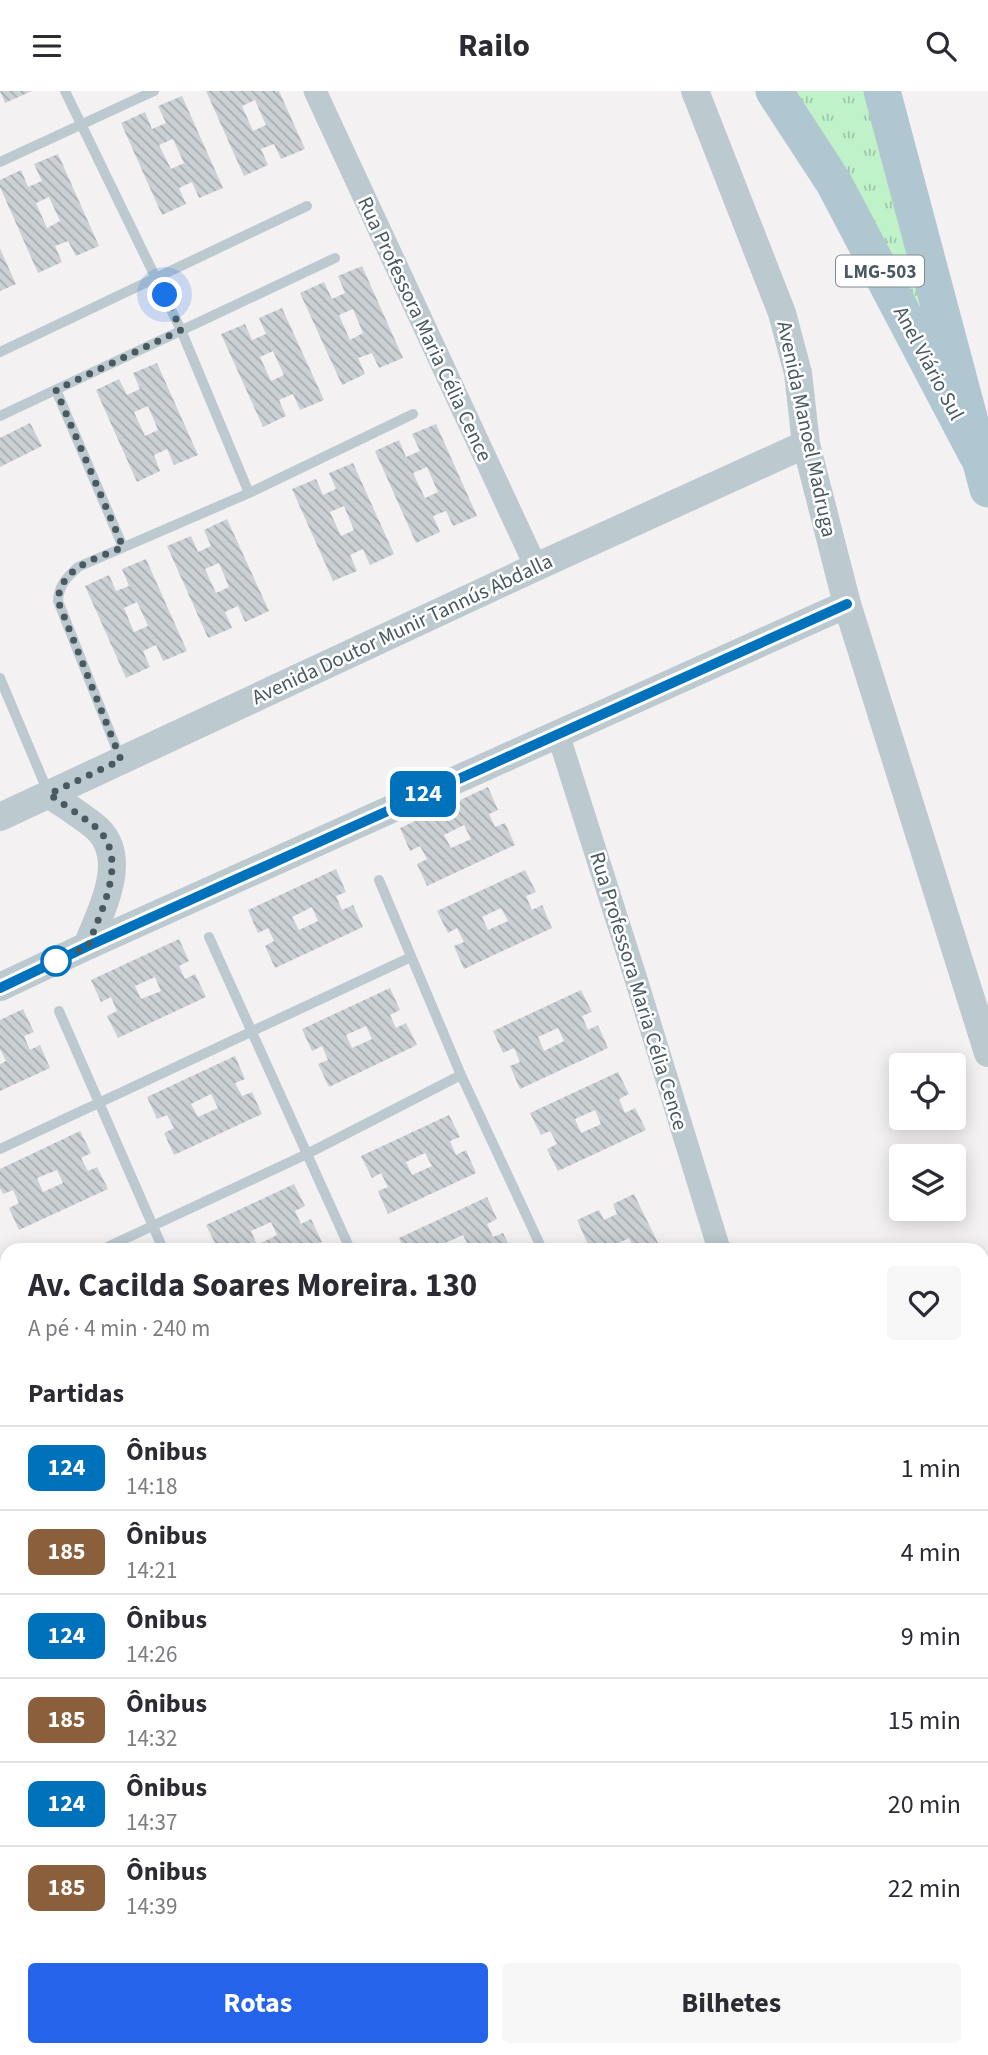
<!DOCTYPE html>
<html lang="pt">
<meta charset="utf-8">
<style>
body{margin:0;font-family:"Source Sans 3",sans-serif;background:#f7f7f7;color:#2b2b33;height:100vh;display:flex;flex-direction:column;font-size:26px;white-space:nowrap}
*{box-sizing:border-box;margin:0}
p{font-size:23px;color:#7c7c81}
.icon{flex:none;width:38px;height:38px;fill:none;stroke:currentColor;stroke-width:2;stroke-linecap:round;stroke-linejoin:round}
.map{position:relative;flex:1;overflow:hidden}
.side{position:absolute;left:0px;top:1152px;width:989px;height:814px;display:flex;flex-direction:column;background:#fff;border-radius:21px 21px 0 0;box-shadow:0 4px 18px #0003}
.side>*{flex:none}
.badge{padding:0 14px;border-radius:10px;font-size:24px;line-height:46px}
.controls{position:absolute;left:889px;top:962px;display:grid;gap:14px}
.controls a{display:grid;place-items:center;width:77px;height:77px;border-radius:7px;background:#fff;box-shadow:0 4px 18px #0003;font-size:35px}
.you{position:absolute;width:35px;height:35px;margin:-18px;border:5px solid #fff;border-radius:50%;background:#1a73e8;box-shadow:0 0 0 10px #1a73e833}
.map>.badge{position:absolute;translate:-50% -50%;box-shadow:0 0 0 4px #fff}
h2{padding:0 28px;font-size:26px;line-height:63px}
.round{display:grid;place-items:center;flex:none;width:74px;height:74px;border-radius:7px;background:#f7f7f7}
.summary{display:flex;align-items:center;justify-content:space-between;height:119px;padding:0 28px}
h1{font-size:33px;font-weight:700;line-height:52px}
.button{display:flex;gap:14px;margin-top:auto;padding:14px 28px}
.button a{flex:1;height:80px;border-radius:7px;background:#2563eb;color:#fff;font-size:28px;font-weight:700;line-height:80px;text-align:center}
.button a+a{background:#f7f7f7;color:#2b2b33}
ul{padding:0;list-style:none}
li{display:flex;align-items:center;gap:21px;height:84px;padding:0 28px;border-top:2px solid #e1e1e2}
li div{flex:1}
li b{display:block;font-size:26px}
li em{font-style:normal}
li .badge{min-width:77px;font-weight:700;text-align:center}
header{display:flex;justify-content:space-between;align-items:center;height:91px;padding:0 28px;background:#fff;font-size:32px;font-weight:700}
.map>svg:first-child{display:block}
.grass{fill:url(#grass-tufts)}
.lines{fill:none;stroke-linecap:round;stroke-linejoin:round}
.stream{stroke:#8af0f1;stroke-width:8}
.building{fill:url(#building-back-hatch);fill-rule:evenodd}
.service{stroke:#bcc9cf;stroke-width:10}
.minor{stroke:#bcc9cf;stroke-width:23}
.tertiary{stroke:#bcc9cf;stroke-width:28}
.primary{stroke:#b0c7d1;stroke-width:37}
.line-casing{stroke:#fff;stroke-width:16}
.line{stroke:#0072bc;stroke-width:10}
.walk{stroke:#485960;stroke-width:7;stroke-dasharray:0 12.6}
.stop-dot{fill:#fff;stroke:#0072bc;stroke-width:3.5}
.labels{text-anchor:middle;stroke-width:5;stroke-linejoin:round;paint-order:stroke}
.shield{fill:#fff;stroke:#7f8b90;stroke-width:2}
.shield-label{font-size:19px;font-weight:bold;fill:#485960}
.street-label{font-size:21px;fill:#485960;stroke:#fff}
</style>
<header><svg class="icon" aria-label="menu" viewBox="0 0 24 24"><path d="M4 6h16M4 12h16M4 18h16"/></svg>Railo<svg class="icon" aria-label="search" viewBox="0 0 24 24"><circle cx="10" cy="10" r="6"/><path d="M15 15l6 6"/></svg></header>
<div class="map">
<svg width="988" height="1964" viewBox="0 0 988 1964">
<defs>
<pattern id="grass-tufts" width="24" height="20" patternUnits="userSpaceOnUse" patternTransform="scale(1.75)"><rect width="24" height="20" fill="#bff2c9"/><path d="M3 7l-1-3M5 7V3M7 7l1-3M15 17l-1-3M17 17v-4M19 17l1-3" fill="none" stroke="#9dc7a7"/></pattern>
<pattern id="building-back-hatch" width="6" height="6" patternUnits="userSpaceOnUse" patternTransform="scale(1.75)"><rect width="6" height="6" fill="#cbd0d4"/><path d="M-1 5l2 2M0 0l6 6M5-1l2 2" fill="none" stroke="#a7acaf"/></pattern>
</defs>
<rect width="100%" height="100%" fill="#f4f1f2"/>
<path class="grass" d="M774,0H882L977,364Z"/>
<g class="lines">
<path class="stream" d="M0,1948L7,1949
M210,1958L331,1964
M719,1958L739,1964
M530,1964L555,1958"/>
</g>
<path class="building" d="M0,0H32L5,12Z
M206,0H279L305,58L281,68L274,53L261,58L268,74L244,85ZM255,9L266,34L253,40L242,15Z
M182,5L223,97L199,107L192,91L179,97L186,113L162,124L121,32L145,21L152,38L166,32L158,15ZM173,48L184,72L171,78L159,54Z
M58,63L99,155L76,165L68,150L55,155L62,171L38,182L0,96V89L21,79L28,96L42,90L34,73ZM49,106L60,130L47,137L36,112Z
M0,158L16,193L0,200Z
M362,175L403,267L379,277L372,262L358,267L365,283L342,294L300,202L324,191L332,208L345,202L338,185ZM353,218L363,242L350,249L339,224Z
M282,217L324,309L300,319L293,303L279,309L286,325L263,336L221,243L245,233L252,249L266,243L259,227ZM273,260L284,284L271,290L260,266Z
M157,272L198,364L174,374L167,358L154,364L160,380L137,391L96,299L119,288L127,304L140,298L133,282ZM148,315L158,339L145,345L134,321Z
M30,332L42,355L0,376V347Z
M436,333L477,425L453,435L446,420L433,425L440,441L416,452L375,360L399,349L406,366L420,360L412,343ZM427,376L438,401L425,407L413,382Z
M353,372L394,463L370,474L363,458L350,464L357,480L333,490L292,398L316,388L323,404L336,398L329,382ZM344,415L354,439L341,445L330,421Z
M227,428L269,520L245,531L238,515L225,521L232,537L208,547L167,455L191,445L198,461L211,455L204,439ZM219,472L229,496L216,502L205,478Z
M146,468L187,560L163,570L156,554L143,560L150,576L126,587L85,495L109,484L116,500L129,495L122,478ZM137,511L148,535L134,541L124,517Z
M488,696L498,719L489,723L495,736L505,732L515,754L427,795L417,773L427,768L420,755L410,760L400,737ZM464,734L471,748L451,757L444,744Z
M336,778L346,801L336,805L342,819L353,814L363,836L275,877L265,855L274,850L268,837L258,842L248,819ZM312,816L318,830L299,839L292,826Z
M525,779L536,801L526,805L532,819L542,814L552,837L464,878L454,855L464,851L457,837L448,842L437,820ZM501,817L508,830L488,839L482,826Z
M179,848L189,870L179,875L185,888L195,883L206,906L118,947L107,925L117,920L111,906L101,911L91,889ZM155,886L161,900L141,908L135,895Z
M390,897L400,919L390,924L396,937L406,932L417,954L329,996L318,973L328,969L322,955L312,960L302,938ZM366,935L372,948L352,957L346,944Z
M581,899L592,921L582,925L588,939L598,934L608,957L520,998L510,975L520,971L514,957L503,962L493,940ZM558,937L564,950L544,960L538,946Z
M23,918L34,941L24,945L30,959L40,954L50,977L0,1000V973L6,970L0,958V929Z
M235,965L245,988L235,992L242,1005L252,1001L262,1023L174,1064L164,1042L174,1037L167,1024L157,1028L147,1006ZM211,1003L218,1017L198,1026L191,1013Z
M618,981L629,1003L619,1008L625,1022L635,1017L646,1039L558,1080L547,1058L557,1053L550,1040L541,1044L530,1022ZM595,1019L601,1033L581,1042L575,1028Z
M449,1024L460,1046L450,1050L456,1064L466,1059L476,1082L388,1123L378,1100L388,1096L381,1082L372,1087L361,1065ZM425,1062L432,1075L412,1084L406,1071Z
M80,1040L91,1062L81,1067L88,1080L97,1076L108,1098L19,1139L9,1117L19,1112L13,1099L3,1103L0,1097V1078ZM57,1079L63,1092L43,1101L37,1087Z
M294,1093L305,1115L295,1120L301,1133L311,1128L322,1151L305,1158H230L227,1152L217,1156L206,1134ZM271,1131L277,1144L257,1154L251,1140Z
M634,1103L661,1158H634L629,1147L615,1154L617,1158H590L577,1129L599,1119L604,1129L617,1123L613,1113Z
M487,1106L497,1128L487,1133L493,1146L503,1142L511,1158H470L463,1144L443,1153L446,1158H404L399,1147Z
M7,1317V1388L0,1391V1321Z"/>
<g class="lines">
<path class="service" d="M65,0L181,239L249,402
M0,71L154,0
M0,261L307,115
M56,299L123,456
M0,325L335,167
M0,587L48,701
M121,669L58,510C59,494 66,487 78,476L249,402L413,323
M379,789L461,984L542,1158
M209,846L350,1158
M59,920L163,1158
M0,1058L411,866
M103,1158L307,1063L461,984"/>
<path class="minor" d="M315,0L536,476
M558,643L635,885L719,1158
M0,1201L7,1217"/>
<path class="tertiary" d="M695,0L782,222L798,282L806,353L847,513L988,962
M49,703C63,713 79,723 93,734C132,764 101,819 87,855
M0,726L536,476L806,353
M0,896L87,855L847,513
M0,1495L7,1496
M982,1653L988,1654"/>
<path class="primary" d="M774,0L834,92L977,364
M882,0L988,398"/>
</g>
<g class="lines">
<defs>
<path id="line" d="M0,897L88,855L847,513"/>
</defs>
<use href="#line" class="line-casing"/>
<use href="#line" class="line"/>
<path class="walk" d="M56,870L88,855C101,819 132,764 93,734C79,723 63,713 49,703L121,669L58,510C60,476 96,468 123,456L56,299L181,239L165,204"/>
</g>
<circle class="stop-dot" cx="56" cy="870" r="14"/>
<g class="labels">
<rect class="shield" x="836" y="164.5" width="88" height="31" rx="5"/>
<g class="shield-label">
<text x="880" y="187">LMG-503</text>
</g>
<g class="street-label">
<text transform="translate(425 238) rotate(65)" y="7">Rua Professora Maria Célia Cence</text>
<text transform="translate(929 272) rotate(62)" y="7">Anel Viário Sul</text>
<text transform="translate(807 338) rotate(78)" y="7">Avenida Manoel Madruga</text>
<text transform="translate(402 538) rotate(-25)" y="7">Avenida Doutor Munir Tannús Abdalla</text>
<text transform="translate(639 900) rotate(73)" y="7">Rua Professora Maria Célia Cence</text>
</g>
</g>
</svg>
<div class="controls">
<a><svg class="icon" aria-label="locate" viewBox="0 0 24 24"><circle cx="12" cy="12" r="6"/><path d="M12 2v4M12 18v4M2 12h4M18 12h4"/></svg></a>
<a><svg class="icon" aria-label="layers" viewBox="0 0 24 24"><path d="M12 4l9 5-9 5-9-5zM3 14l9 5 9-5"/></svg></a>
</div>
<div class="you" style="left:165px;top:204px"></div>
<b class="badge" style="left:423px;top:703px;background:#0072bc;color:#fff">124</b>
<section class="side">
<div class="summary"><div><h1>Av. Cacilda Soares Moreira. 130</h1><p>A pé · 4 min · 240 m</p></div><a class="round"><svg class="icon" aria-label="heart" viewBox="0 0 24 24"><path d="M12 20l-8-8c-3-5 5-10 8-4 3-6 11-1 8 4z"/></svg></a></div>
<h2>Partidas</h2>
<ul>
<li><span class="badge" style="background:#0072bc;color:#fff">124</span><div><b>Ônibus</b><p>14:18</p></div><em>1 min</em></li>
<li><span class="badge" style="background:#8b5e3c;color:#fff">185</span><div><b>Ônibus</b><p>14:21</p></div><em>4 min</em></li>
<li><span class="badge" style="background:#0072bc;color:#fff">124</span><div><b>Ônibus</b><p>14:26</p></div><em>9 min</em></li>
<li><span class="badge" style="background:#8b5e3c;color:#fff">185</span><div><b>Ônibus</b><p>14:32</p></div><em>15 min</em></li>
<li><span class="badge" style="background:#0072bc;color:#fff">124</span><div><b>Ônibus</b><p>14:37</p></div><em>20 min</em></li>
<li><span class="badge" style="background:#8b5e3c;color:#fff">185</span><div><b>Ônibus</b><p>14:39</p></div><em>22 min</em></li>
</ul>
<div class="button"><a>Rotas</a><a>Bilhetes</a></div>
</section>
</div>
